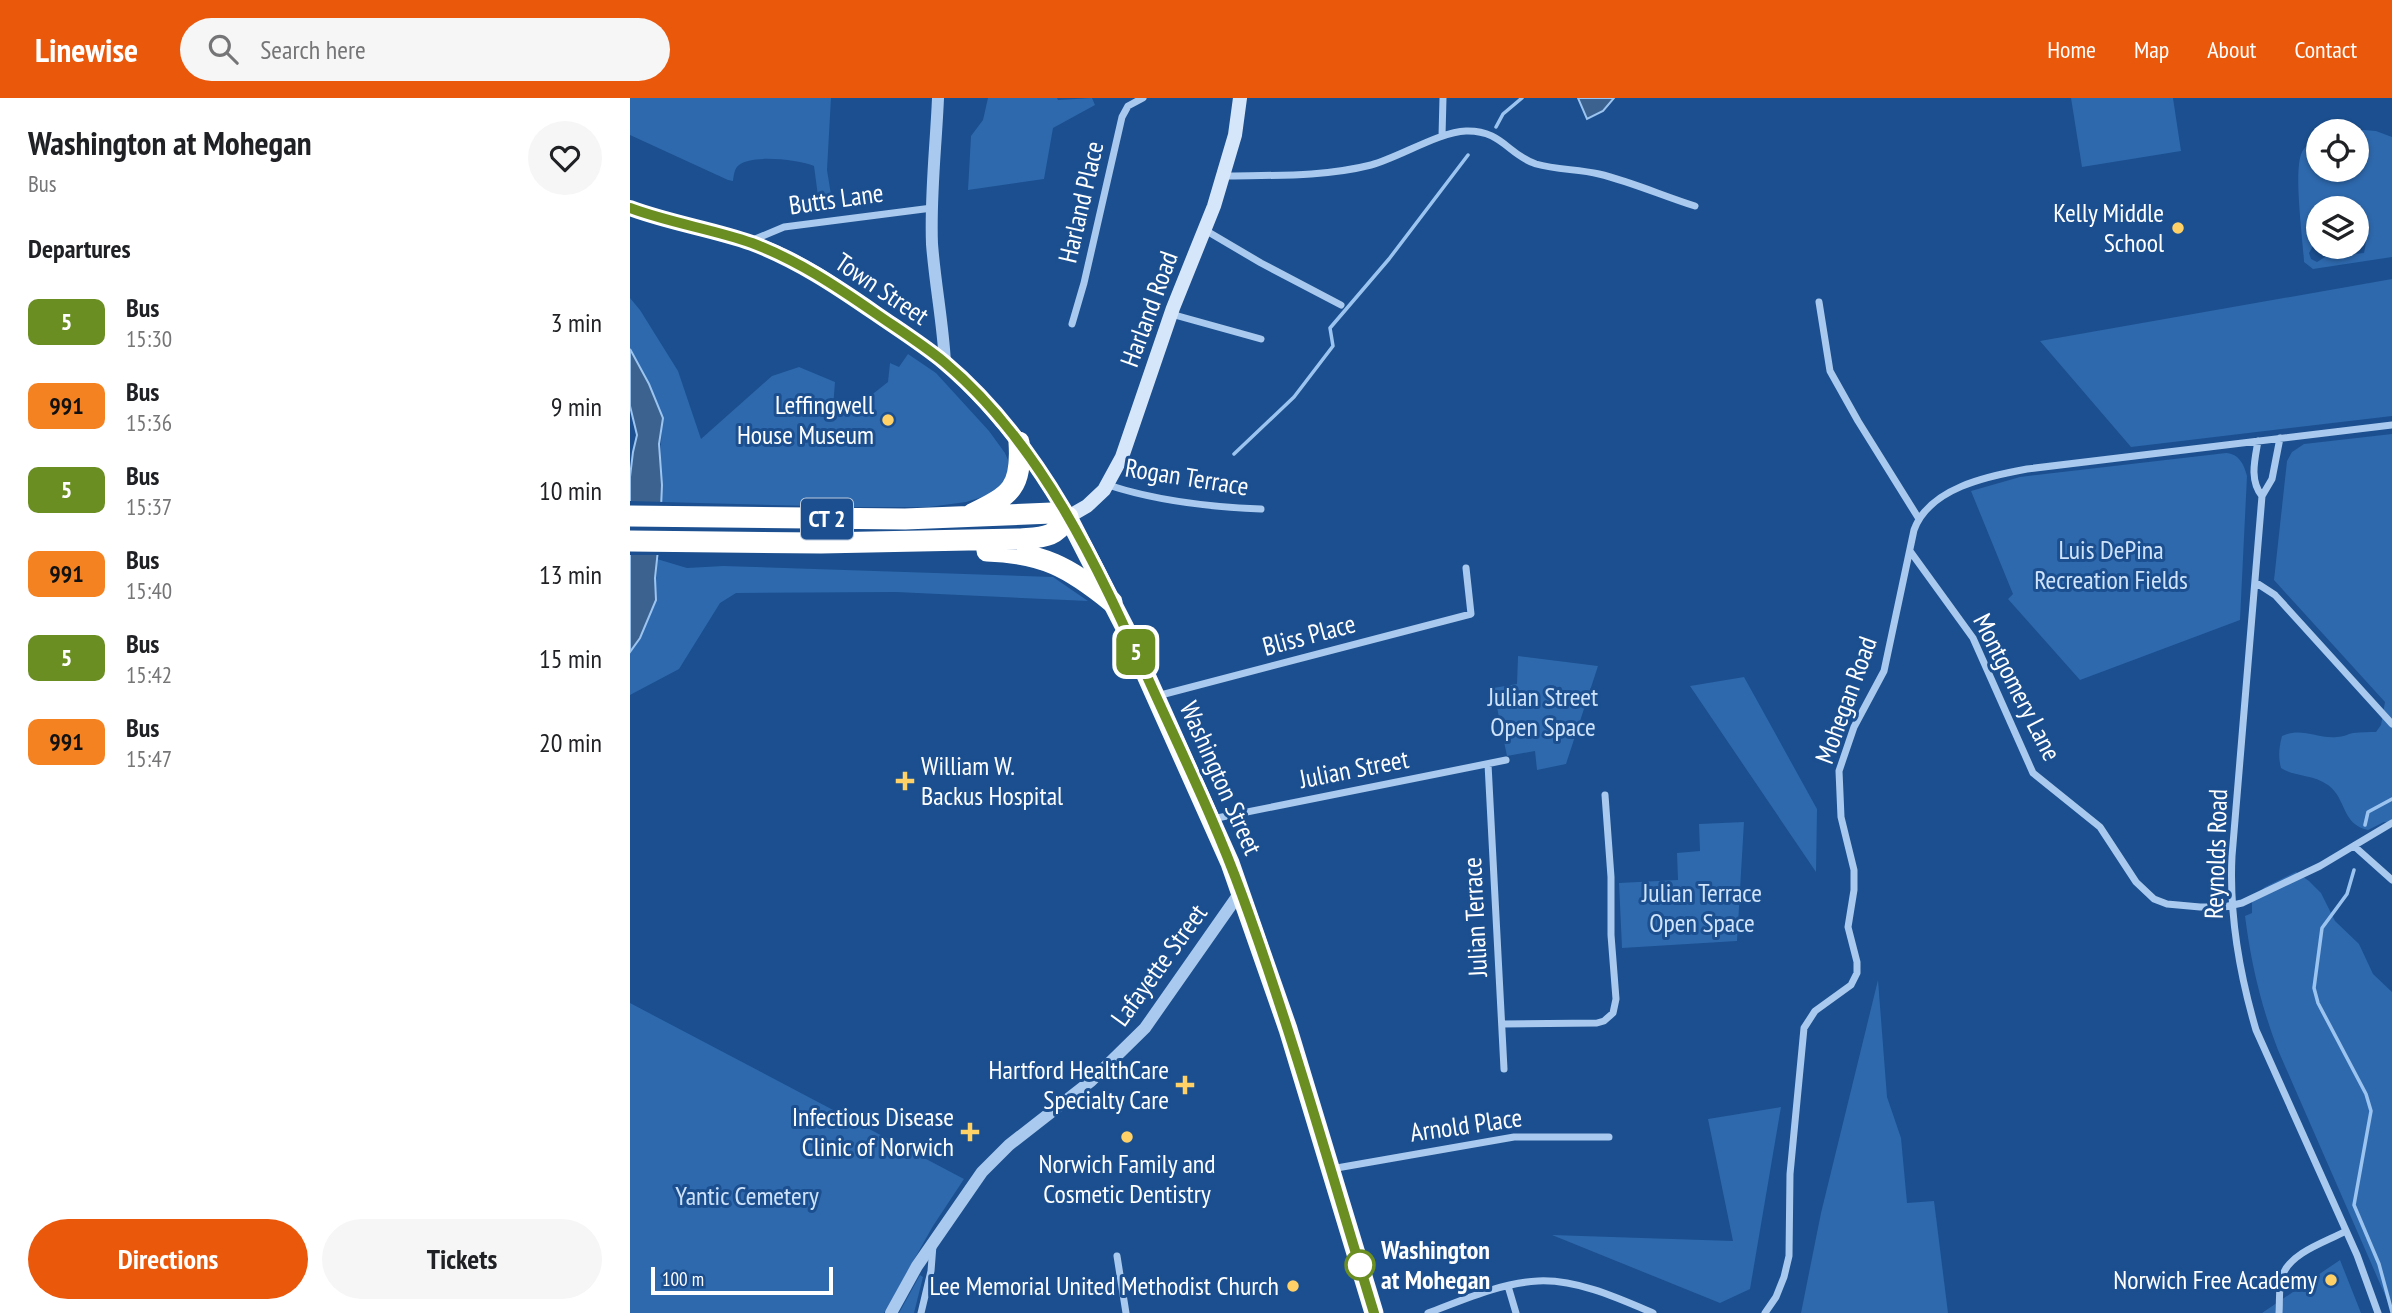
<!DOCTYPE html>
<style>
body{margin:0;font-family:"PT Sans Narrow",sans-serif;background:#f6f6f6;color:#202124;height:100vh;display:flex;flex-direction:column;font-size:26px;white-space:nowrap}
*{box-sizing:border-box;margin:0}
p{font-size:23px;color:#757577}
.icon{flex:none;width:38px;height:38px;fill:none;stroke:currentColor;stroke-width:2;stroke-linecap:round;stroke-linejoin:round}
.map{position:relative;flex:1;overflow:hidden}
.details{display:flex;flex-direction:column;background:#fff;width:630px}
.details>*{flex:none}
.badge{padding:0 14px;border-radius:10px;font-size:24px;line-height:46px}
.tools{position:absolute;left:1676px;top:21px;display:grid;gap:14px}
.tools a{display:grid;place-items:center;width:63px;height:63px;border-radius:50%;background:#fff;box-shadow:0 2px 5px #0004;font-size:35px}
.scale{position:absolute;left:21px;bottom:18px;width:182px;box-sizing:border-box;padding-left:7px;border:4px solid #fff;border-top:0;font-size:19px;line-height:24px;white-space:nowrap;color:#fff;-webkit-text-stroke:5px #1b4f8f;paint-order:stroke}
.map>.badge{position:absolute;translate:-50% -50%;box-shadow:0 0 0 4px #fff}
h2{padding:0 28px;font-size:26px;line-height:63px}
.round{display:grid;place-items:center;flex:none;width:74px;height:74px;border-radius:37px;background:#f6f6f6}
.summary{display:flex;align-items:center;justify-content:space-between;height:119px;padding:0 28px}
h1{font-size:33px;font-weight:700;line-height:52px}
.primary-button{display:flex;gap:14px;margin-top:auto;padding:14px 28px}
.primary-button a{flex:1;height:80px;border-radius:42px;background:#ea580c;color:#fff;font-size:28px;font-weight:700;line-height:80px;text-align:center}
.primary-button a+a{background:#f6f6f6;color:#202124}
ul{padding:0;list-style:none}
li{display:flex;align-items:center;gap:21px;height:84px;padding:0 28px}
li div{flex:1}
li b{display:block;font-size:26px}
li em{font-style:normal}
li .badge{min-width:77px;font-weight:700;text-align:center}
header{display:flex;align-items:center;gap:42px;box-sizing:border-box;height:98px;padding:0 35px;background:#ea580c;color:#fff}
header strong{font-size:33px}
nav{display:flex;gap:38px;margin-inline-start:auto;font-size:24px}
.search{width:490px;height:63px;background:#f6f6f6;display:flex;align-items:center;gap:18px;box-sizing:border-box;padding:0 24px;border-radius:38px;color:#757577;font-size:26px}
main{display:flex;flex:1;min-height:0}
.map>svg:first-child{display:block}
.green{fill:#2e69ad;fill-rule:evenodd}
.water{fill:#3c6290;stroke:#9cc4f0;stroke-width:2}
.pier{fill:#1b4f8f}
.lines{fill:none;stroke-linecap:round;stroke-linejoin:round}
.stream{stroke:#9cc4f0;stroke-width:3.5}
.minor{stroke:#a9c9ee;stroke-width:7}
.tertiary{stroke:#a9c9ee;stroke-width:12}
.secondary{stroke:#d6e6fa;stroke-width:14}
.trunk{stroke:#f8faff;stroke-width:19}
.motorway{stroke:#fff;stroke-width:21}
.line-casing{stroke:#fff;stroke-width:16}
.line{stroke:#6b8e23;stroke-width:10}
.poi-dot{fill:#ffd166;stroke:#1b4f8f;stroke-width:2.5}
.stop-dot{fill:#fff;stroke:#6b8e23;stroke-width:3.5}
.labels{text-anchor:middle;stroke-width:6;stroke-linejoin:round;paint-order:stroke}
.shield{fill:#1b4f8f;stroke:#bbcadd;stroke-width:2}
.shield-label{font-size:24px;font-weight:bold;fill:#fff}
.street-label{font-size:26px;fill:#fff;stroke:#1b4f8f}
.poi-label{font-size:26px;fill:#fff;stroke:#1b4f8f;text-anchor:end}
.park-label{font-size:26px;fill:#cfe3fa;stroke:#1b4f8f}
.stop-label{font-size:26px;font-weight:bold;fill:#fff;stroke:#1b4f8f;text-anchor:start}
</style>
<header>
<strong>Linewise</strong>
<div class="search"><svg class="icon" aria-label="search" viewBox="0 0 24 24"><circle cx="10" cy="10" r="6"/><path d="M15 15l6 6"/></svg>Search here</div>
<nav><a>Home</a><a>Map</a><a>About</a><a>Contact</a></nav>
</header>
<main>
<section class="details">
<div class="summary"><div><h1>Washington at Mohegan</h1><p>Bus</p></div><a class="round"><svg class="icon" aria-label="heart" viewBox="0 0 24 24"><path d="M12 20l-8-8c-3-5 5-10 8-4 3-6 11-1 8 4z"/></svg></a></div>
<h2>Departures</h2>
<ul>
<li><span class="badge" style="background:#6b8e23;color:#fff">5</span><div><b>Bus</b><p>15:30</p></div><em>3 min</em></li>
<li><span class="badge" style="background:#f58220;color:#111">991</span><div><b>Bus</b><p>15:36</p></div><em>9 min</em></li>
<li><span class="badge" style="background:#6b8e23;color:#fff">5</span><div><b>Bus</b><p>15:37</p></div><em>10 min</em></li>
<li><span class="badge" style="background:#f58220;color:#111">991</span><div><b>Bus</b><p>15:40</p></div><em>13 min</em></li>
<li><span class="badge" style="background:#6b8e23;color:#fff">5</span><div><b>Bus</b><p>15:42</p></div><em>15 min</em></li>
<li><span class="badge" style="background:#f58220;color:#111">991</span><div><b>Bus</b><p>15:47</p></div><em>20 min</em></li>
</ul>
<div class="primary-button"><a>Directions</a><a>Tickets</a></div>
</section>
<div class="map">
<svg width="1762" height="1215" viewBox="0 0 1762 1215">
<rect width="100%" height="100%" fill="#1b4f8f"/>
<path class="green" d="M0,0H201L197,72L203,109L190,113L184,68C169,62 122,56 109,67C104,71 104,77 103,83L98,82L0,37Z
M358,0H427L428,2L462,0L465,7L423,30L414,81L338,92L341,38L353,22Z
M1441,0H1543L1551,53L1452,69Z
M1721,31L1746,33L1762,39V159L1683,171L1674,164C1673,142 1663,72 1672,54C1676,47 1682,43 1689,40V72H1727V33H1706ZM1695,106L1727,110C1727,128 1740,131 1734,155L1695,159L1687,164L1681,161L1679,155L1683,148L1680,113Z
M1762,181V318L1501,349L1410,243Z
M0,200L10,212L48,273L71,341L142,278L169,269L205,284L203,310L216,317L258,284L260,265L269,269L278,256L306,275L359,333L375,355L380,367L381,377L362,396L336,404L299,409H222L32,404L30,361L32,329L0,253Z
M1762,336V725L1754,724L1738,732C1711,726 1717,701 1698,687C1683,676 1665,679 1651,670C1648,659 1649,649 1652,638C1672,629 1687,641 1707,639C1713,639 1718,636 1723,635C1731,634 1739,634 1746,634L1751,627L1755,604L1644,482L1657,363L1662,354L1674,346Z
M1596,355C1609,356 1614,366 1617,378L1610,522L1450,582L1378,501L1383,496L1341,393L1390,379Z
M27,461L57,470L93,468L423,479L458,503L266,494L106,495L90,505L49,571L0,597V554L25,507Z
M888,558L968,568L936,666L907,672L905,653L877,658L863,590L887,586Z
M1114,579L1187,711L1186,774L1060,588Z
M1114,724L1107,843L992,850L989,785L1048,782L1047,755L1070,753L1069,726Z
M1666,774L1679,783L1691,795L1705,823L1729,846L1743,876L1762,894V1213L1648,952C1631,908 1621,865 1615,818L1622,815V800L1635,789Z
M1248,882L1257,999L1271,1040L1277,1105L1304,1103L1318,1215H1171L1191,1115Z
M0,905L334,1081L303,1128L254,1215H0Z
M1151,1009L1120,1191L1090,1205L922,1137L1103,1143L1078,1021Z
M1710,1162L1731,1215H1632Z
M290,1177L293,1179L284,1215H269Z"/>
<path class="water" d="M948,0H984L973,13L957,21Z
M0,251L19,286L33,320L29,346L32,387L30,433L25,480L26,502L10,540L0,554V379L3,354L7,337L0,308Z"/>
<path class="pier" d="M0,403L35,404L31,457H0Z"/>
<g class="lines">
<path class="stream" d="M866,29L873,16L892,0
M604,356L664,299L703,248L700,230L759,161L838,57
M1735,727L1738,714L1762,701
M1724,772L1717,796L1692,830L1684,890L1688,905L1736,996L1741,1013L1724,1107L1749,1166L1762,1214"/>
<path class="minor" d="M812,38L813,0
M593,78C643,77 694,79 741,67C770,59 809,34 836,33C872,32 878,57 906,66C927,72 948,71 969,76C1002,84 1033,98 1065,108
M575,132L631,165L711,207
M118,144L154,129L302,110
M1189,204L1200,273L1228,323L1289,421
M541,216L631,241
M442,226L454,185L492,19L498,8L513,0
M1650,340L1642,381L1632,398L1602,758C1599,818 1609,874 1626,932L1727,1157L1748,1215
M1628,343C1625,361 1619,382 1632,398
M478,387C527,403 579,409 631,411
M1280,453L1343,540L1403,675L1470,729L1506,784L1524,801L1537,806L1570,809H1594L1612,805L1690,768L1762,725
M1625,484L1645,497L1762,626
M527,598L841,516L836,470
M858,666L874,971
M582,721L876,662
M1724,748L1762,782
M872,926L967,925L974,923L983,915L986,901L981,837V779L975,697
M701,1071L884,1039H979
M487,1158L496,1215
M878,1188L886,1215
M291,1215L301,1173L303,1147
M798,1215C833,1202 870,1185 908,1183C946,1181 988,1200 1023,1215
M1135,1215L1146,1199L1154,1179L1159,1158L1160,1076L1174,930L1185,913L1221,887L1227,875V864L1218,829L1224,792V772L1211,719L1209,673L1224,629L1254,573L1284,432C1299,390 1358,378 1397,371L1762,327
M1649,1215C1650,1203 1648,1188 1653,1176C1662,1154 1696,1144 1716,1133"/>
<path class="tertiary" d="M308,0C306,48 300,98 302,146C305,186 313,225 315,265
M261,1215L287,1168L352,1074L379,1047L461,983L515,930L611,793"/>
<path class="secondary" d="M0,110C50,129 104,134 152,157C183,171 210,191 238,210C264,228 292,245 316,266C366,310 405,362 438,419L457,408L474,392L492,359L543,210L584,108L605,37L610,0"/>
<path class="trunk" d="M438,419L494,528L600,765L658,931L744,1215"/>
<path class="motorway" d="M342,416C381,397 392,390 389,344
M0,418L275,421L422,415L438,419C425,440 414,439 391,441L191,445L0,443
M357,453C413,455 439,469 482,504"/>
</g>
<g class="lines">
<defs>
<path id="line" d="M0,110C40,125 82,131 122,145C167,162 206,188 245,215C268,231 292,246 314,264C416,350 471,477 525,596C555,662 587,728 612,797C662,934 701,1075 744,1215"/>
</defs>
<use href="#line" class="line-casing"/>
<use href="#line" class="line"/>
</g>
<g class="poi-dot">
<circle cx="1548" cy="130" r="7"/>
<circle cx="258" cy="322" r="7"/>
<path d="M271.5 672.5h7v7h7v7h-7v7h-7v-7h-7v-7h7z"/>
<path d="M551.5 976.5h7v7h7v7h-7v7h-7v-7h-7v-7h7z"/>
<path d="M336.5 1023.5h7v7h7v7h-7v7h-7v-7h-7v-7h7z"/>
<circle cx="497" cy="1039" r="7"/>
<circle cx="1701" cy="1182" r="7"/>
<circle cx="663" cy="1188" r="7"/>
</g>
<circle class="stop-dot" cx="730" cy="1167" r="14"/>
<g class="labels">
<rect class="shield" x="171" y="400.5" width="52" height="41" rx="5"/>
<g class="shield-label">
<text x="197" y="429">CT 2</text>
</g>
<g class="street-label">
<text transform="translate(206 101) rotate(-8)" y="9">Butts Lane</text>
<text transform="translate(451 104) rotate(-77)" y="9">Harland Place</text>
<text transform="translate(252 191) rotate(34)" y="9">Town Street</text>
<text transform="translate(519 211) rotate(-70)" y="9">Harland Road</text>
<text transform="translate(557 379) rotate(9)" y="9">Rogan Terrace</text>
<text transform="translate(679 537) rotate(-15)" y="9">Bliss Place</text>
<text transform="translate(1387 589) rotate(63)" y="9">Montgomery Lane</text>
<text transform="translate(1216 602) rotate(-70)" y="9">Mohegan Road</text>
<text transform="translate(724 671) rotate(-11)" y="9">Julian Street</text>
<text transform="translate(591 680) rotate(66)" y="9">Washington Street</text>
<text transform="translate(1586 756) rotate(-88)" y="9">Reynolds Road</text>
<text transform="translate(845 819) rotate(-93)" y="9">Julian Terrace</text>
<text transform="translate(529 867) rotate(-54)" y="9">Lafayette Street</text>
<text transform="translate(836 1027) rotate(-8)" y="9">Arnold Place</text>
</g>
<g class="poi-label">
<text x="1534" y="124">Kelly Middle<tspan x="1534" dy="30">School</tspan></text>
<text x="244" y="316">Leffingwell<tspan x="244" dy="30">House Museum</tspan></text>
<text x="291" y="677" text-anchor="start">William W.<tspan x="291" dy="30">Backus Hospital</tspan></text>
<text x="539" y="981">Hartford HealthCare<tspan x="539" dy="30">Specialty Care</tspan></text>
<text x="324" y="1028">Infectious Disease<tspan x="324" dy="30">Clinic of Norwich</tspan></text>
<text x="497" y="1075" text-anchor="middle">Norwich Family and<tspan x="497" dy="30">Cosmetic Dentistry</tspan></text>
<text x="1687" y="1191">Norwich Free Academy</text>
<text x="649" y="1197">Lee Memorial United Methodist Church</text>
</g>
<g class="park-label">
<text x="1481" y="461">Luis DePina<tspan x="1481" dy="30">Recreation Fields</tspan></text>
<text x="913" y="608">Julian Street<tspan x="913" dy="30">Open Space</tspan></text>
<text x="1072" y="804">Julian Terrace<tspan x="1072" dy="30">Open Space</tspan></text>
<text x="117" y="1107">Yantic Cemetery</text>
</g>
<g class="stop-label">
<text x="751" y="1161">Washington<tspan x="751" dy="30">at Mohegan</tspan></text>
</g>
</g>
</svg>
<div class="tools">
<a><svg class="icon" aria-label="locate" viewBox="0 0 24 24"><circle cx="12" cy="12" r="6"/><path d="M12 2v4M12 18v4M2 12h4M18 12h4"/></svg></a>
<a><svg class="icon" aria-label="layers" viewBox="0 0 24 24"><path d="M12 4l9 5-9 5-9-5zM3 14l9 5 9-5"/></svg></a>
</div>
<div class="scale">100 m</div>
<b class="badge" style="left:506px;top:554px;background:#6b8e23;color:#fff">5</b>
</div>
</main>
